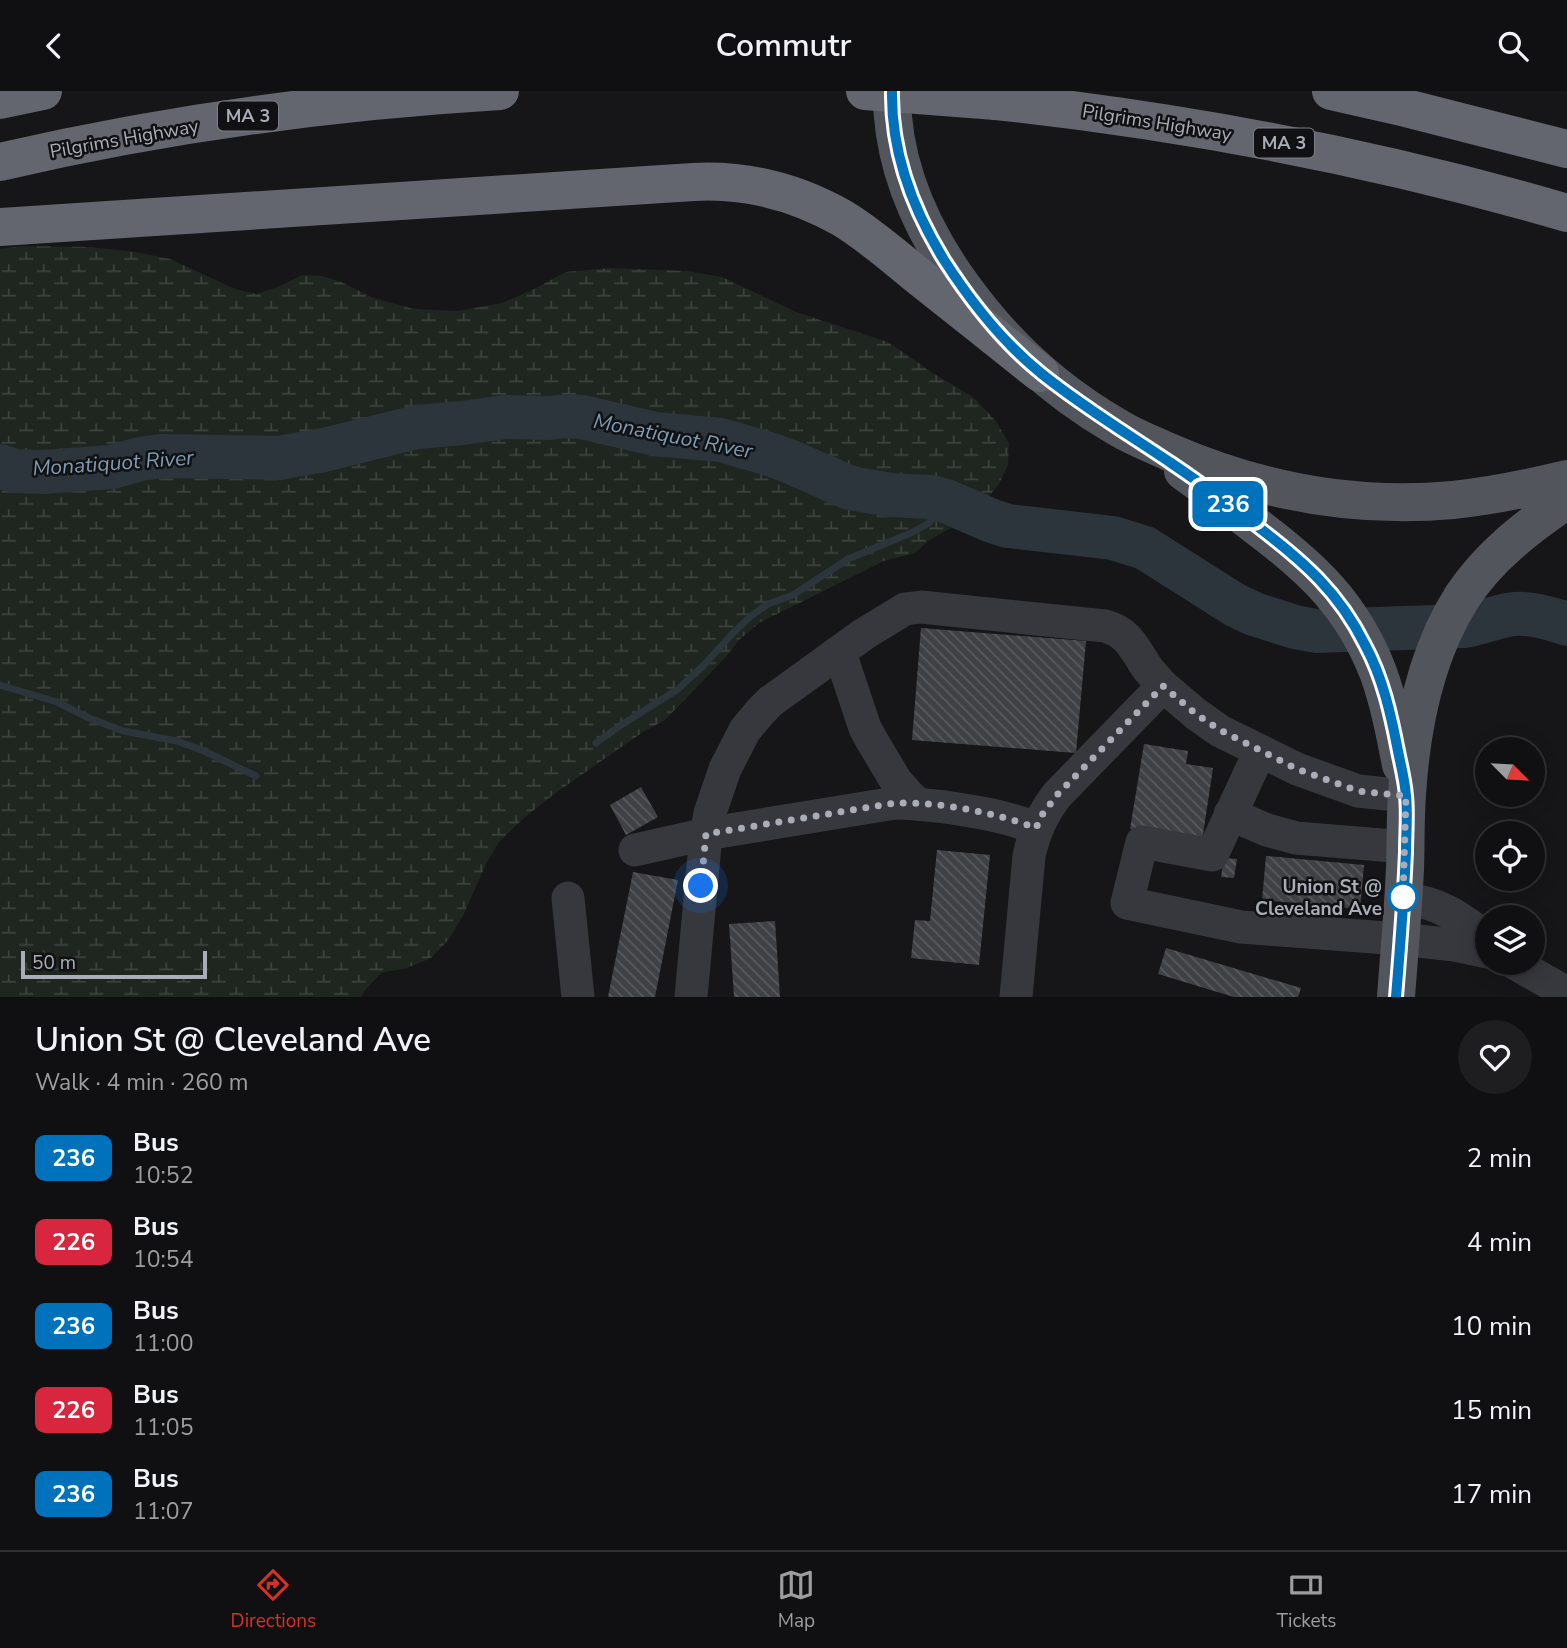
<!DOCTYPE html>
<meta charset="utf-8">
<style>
body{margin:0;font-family:"Nunito Sans",sans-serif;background:#1e1e20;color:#f1f3f6;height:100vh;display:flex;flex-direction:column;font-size:26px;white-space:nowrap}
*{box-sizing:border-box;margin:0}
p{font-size:23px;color:#9c9d9f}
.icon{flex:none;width:38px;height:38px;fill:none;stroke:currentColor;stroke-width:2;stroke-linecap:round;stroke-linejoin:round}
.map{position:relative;height:906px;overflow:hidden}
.side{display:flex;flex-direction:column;background:#101012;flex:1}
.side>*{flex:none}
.badge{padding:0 14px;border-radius:10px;font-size:24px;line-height:46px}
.needle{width:46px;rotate:114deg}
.tools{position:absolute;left:1475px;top:646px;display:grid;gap:14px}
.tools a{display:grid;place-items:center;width:70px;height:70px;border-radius:50%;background:#101012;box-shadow:0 4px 18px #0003,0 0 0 2px #303032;font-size:35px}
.scale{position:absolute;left:21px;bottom:18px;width:186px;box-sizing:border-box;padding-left:7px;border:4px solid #a8adb8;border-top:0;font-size:19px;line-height:24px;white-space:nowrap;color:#a8adb8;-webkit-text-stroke:5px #111113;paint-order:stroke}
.you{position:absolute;width:35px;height:35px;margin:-18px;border:5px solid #fff;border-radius:50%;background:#1a73e8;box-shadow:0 0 0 10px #1a73e833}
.map>.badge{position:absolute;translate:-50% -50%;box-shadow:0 0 0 4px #fff}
.round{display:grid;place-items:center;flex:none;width:74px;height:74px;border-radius:37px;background:#1e1e20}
.summary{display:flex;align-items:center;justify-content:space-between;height:119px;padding:0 35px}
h1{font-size:33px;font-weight:600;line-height:52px}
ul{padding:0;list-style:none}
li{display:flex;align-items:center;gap:21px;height:84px;padding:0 35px}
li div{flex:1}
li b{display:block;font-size:26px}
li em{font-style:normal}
li .badge{min-width:77px;font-weight:700;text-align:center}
header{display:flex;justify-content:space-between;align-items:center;height:91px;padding:0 35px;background:#101012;font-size:32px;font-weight:600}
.dock{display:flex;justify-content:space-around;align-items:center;height:98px;border-top:2px solid #303032;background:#101012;font-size:19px;color:#9c9d9f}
.dock a{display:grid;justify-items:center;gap:4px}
.dock .on{color:#d93025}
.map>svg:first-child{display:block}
.wetland{fill:url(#wetland-marsh)}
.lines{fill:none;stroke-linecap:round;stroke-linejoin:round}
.stream{stroke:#2c353c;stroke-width:7}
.river{stroke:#2c353c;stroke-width:44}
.building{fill:url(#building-back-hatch)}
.minor{stroke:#37383d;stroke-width:33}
.major{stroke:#53555c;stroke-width:38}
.highway{stroke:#63666e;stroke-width:38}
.highway-bridge{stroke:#63666e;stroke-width:38}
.line-casing{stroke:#fff;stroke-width:16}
.line{stroke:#0072bc;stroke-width:10}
.walk{stroke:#a8adb8;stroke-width:7;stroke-dasharray:0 12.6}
.stop-dot{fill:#fff;stroke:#0072bc;stroke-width:3.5}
.labels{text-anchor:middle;stroke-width:5;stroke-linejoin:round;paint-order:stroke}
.shield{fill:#111113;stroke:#7b7e86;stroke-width:2}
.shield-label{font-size:18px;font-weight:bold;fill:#a8adb8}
.street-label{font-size:19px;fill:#a8adb8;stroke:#111113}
.stop-label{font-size:19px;font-weight:bold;fill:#a8adb8;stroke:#111113;text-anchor:end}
.water-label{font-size:21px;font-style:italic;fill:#7f9bb3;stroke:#111113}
</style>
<header><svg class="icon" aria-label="back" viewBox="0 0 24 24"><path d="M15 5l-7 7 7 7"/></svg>Commutr<svg class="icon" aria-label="search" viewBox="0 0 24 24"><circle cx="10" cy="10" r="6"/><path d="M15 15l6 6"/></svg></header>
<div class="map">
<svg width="1567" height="906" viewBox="0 0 1567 906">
<defs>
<pattern id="wetland-marsh" width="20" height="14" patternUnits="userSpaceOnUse" patternTransform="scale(1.75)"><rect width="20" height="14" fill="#1e261f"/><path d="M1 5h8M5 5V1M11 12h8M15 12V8" fill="none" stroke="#3c433d"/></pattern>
<pattern id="building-back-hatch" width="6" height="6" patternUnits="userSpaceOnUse" patternTransform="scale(1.75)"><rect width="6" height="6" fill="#404145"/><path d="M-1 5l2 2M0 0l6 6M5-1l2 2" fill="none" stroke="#595a5e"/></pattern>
</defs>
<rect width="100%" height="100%" fill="#161618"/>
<path class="wetland" d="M23,155L90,156L136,161L170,168L235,198L256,203L278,196L302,184L322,185L341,191L374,207L414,218L458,220L502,212L534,198L566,181L609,177L687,180L722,186L796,221L888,251L936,284L973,306L995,329L1009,352L1008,374L999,393L980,416L956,434L928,450L915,462L884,470L759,532L739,549L724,568L665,629L643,641L557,701L525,726L499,751L486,773L463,825L449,848L431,867L407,877L381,882L366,898L361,906H0V158Z"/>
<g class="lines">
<path class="stream" d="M0,594L57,611L89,627L123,640L177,650L204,660L256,685
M596,652L621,634L677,599L703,575L734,541L751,525L768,513L793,504L848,468L911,442L929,432L946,410"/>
<path class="river" d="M0,375L14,380L42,381L112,376L140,368L162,365L279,367L324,359L417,336L462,332L506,326L549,327L567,325L582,326L655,343L721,349L769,363L791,371L850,397L891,404L931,406L946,410L992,430L1008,435L1113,447L1145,457L1235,514L1254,523L1295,536L1316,540L1465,535C1480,532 1493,527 1507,524C1527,520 1549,527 1567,533"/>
</g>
<path class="building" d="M921,537L1086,550L1076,662L912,649Z
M1144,653L1188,660L1186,673L1213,677L1202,750L1130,738Z
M641,696L658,726L626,744L610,714Z
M937,759L990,764L979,874L911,867L915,829L930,830Z
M1266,765L1364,774L1360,818L1262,809Z
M1224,767L1237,768L1234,787L1221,786Z
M633,781L678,789L655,906H608Z
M775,830L780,906H734L729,833Z
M1166,857L1301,897L1298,906H1234L1158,883Z"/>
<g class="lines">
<path class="minor" d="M836,563L843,571L865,637L871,648L896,690L912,708L919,713
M1260,660L1212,764L1142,751L1127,812L1241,836L1400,848L1455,854L1488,861
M1230,723L1267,739L1296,747L1406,756
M635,759L706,743L895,712C912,712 928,714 945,716C979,721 1004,725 1036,737
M568,807L578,906
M1403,808C1438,810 1461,827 1488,848
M1514,872L1567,902
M691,906L706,743L710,722L725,678L745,639L761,620L771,610L864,543L905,518L921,516L1105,535C1130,542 1134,558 1148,578C1153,584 1158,590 1163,595
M1016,906L1029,765C1034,741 1042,723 1057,704L1163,595L1196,623L1220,640L1297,678L1358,700L1406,705"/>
<path class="major" d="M892,0C891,72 920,137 962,195C1003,252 1056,301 1117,336C1133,346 1152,353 1169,361C1259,400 1355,418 1453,409C1491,405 1530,397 1567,388
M1183,380C1208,398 1232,416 1256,435C1312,477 1352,514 1378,581C1389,611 1395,643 1401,674
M1396,906C1399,864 1403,821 1405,778C1406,754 1405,729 1407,704C1411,637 1426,563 1462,506C1489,465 1527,436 1567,409"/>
<path class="highway" d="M1331,0L1406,17L1567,58
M0,9L43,0
M996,10C1191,31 1379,67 1567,122
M0,71C164,33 332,10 500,0
M0,136L693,91C745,88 796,101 842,127C872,145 899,170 927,192C965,222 1002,252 1040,282"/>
<path class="highway-bridge" d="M865,0L996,10"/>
</g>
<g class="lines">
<defs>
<path id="line" d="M892,0C891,61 912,117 944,169C971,211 1003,252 1042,283C1083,316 1128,343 1171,372C1201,392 1229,413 1257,435C1303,470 1339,501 1365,554C1383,587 1391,624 1398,660C1401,675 1405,690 1406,705C1408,723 1406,742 1406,761C1404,809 1400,858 1396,906"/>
</defs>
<use href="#line" class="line-casing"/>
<use href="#line" class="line"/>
<path class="walk" d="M701,795L706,743L895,712C940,711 994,721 1036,737L1042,724L1057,704L1163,595L1196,623L1220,639L1297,678L1358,700L1406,705L1403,808V806"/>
</g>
<circle class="stop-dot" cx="1403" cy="806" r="14"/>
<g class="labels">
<g class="shield">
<rect x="218" y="10.5" width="60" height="29" rx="5"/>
<rect x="1254" y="37.5" width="60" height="29" rx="5"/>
</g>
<g class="shield-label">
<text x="248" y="31">MA 3</text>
<text x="1284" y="58">MA 3</text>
</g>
<g class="street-label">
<text transform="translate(1157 31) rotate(9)" y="7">Pilgrims Highway</text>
<text transform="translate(124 47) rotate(-10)" y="7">Pilgrims Highway</text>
</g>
<g class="stop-label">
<text x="1382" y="802">Union St @<tspan x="1382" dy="22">Cleveland Ave</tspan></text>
</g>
<g class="water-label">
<text transform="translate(673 345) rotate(11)" y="7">Monatiquot River</text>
<text transform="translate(113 372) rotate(-4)" y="7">Monatiquot River</text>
</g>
</g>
</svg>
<div class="tools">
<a><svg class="needle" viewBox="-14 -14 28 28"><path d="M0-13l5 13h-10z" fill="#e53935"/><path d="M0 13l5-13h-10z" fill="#9c9d9f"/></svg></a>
<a><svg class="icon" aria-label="locate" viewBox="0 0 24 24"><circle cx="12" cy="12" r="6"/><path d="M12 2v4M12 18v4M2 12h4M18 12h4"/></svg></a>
<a><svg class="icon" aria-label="layers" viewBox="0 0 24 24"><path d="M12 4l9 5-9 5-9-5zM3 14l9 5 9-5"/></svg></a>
</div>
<div class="scale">50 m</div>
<div class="you" style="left:701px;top:795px"></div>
<b class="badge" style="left:1228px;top:413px;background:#0072bc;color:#fff">236</b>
</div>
<section class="side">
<div class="summary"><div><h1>Union St @ Cleveland Ave</h1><p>Walk · 4 min · 260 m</p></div><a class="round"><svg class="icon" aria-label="heart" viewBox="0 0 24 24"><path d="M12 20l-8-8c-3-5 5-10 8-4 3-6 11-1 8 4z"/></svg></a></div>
<ul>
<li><span class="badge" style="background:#0072bc;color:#fff">236</span><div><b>Bus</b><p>10:52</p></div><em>2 min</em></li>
<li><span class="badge" style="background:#d7263d;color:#fff">226</span><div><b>Bus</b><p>10:54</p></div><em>4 min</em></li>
<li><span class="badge" style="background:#0072bc;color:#fff">236</span><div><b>Bus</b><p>11:00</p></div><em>10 min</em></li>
<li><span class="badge" style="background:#d7263d;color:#fff">226</span><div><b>Bus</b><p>11:05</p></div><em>15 min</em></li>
<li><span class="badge" style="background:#0072bc;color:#fff">236</span><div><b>Bus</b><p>11:07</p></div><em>17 min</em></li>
</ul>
</section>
<nav class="dock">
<a class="on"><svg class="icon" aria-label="directions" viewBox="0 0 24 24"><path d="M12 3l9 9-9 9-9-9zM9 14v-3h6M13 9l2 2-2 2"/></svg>Directions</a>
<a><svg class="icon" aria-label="map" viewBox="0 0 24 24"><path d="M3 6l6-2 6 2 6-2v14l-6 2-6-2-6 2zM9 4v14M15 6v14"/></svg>Map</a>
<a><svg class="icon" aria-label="tickets" viewBox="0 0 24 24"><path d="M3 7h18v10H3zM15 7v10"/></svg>Tickets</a>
</nav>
